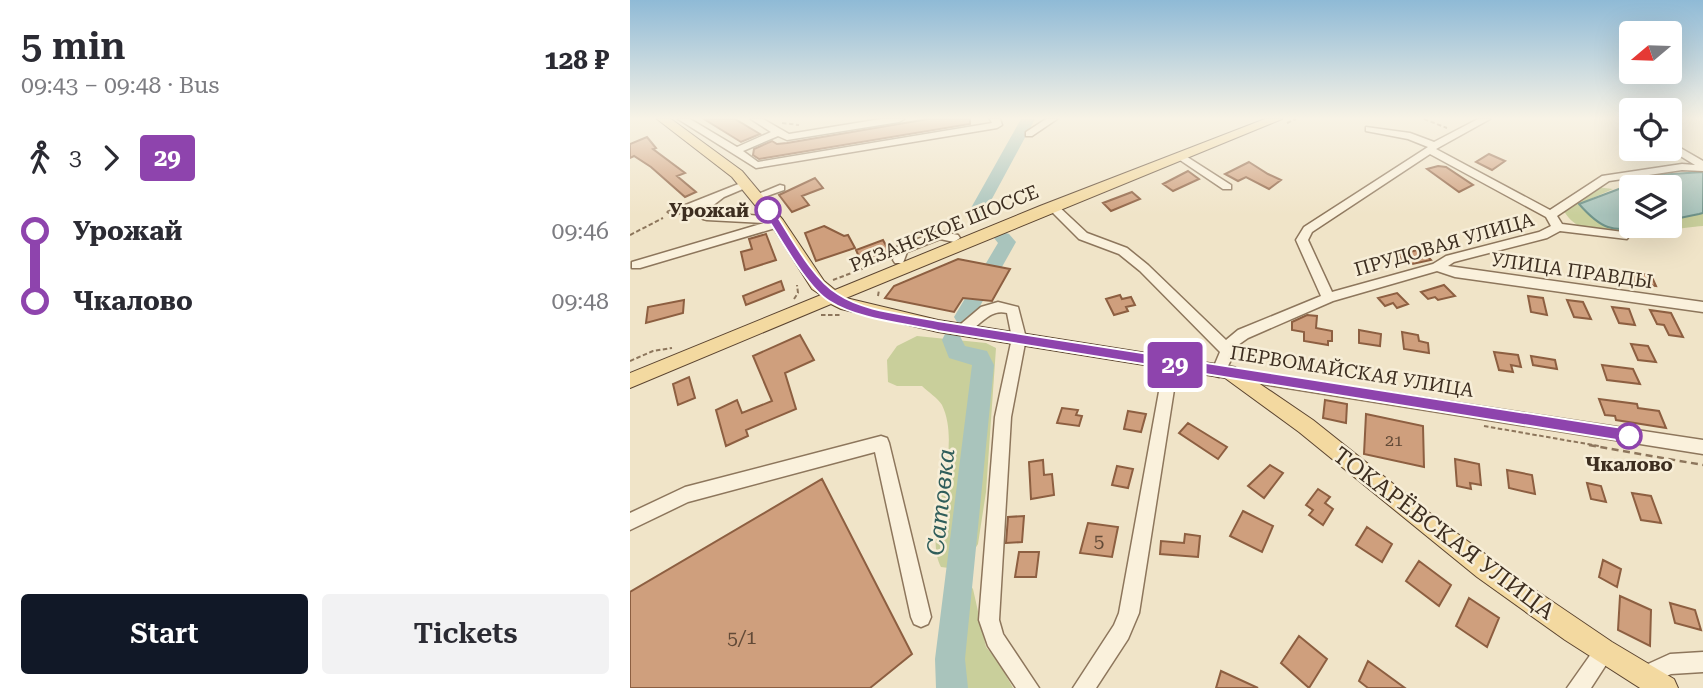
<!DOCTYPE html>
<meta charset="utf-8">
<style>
body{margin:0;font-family:"Roboto Serif",serif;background:#f2f2f3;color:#2b2b33;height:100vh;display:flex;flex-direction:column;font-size:26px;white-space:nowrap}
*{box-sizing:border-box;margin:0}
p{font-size:23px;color:#7c7c81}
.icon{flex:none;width:38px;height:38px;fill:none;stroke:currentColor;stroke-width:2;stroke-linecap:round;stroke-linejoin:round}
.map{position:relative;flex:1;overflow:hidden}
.drawer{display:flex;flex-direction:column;background:#fff;width:630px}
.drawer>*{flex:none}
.badge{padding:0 14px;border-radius:5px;font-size:24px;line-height:46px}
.needle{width:46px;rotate:251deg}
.tools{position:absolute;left:989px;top:21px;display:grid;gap:14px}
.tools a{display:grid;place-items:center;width:63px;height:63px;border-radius:7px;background:#fff;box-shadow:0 7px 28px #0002;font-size:35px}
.map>.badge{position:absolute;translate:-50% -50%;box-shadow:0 0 0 4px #fff}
.legs{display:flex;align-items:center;gap:10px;height:77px;padding:0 21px;font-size:23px}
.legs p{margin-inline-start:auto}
.summary{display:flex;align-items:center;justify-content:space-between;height:119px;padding:0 21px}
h1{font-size:38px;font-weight:600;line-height:52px}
.cta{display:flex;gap:14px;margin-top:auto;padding:14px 21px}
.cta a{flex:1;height:80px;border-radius:7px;background:#111827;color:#fff;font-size:28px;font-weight:600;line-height:80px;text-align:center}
.cta a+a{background:#f2f2f3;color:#2b2b33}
ul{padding:0 21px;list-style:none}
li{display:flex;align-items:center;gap:24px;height:70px;font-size:26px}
li i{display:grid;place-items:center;width:10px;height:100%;margin:0 9px;background:currentColor}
li i::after{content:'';width:18px;height:18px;margin:-9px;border:5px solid;border-radius:50%;background:#fff}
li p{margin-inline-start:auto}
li:first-child i{background:linear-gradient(#0000 50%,currentColor 0)}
li:last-child i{background:linear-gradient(currentColor 50%,#0000 0)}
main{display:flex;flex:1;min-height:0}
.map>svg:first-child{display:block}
.green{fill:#c9cf9b}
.water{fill:#a9c4bc;stroke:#6f938a;stroke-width:2}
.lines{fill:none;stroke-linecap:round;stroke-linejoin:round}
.river{fill:#a9c4bc;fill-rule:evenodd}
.building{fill:#cf9f7d;stroke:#8d5f41;stroke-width:2}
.minor-casing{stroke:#8d765c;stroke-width:3}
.major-casing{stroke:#5b4430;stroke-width:2}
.path-far1{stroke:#8d765c;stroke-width:2;stroke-dasharray:4.5 2.5;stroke-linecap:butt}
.path{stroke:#8d765c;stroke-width:2.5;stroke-dasharray:7 4.5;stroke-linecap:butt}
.minor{fill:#faf1dc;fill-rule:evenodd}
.major{fill:#f3d9a0;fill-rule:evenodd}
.line-1{fill:#8e44ad;stroke:#fff;stroke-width:2}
.stop-1-dot{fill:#fff;stroke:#8e44ad;stroke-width:3.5}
.labels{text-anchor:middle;stroke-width:5;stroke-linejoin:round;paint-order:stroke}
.number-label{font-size:16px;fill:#624a37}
.stop-label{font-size:19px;font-weight:bold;fill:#3d2e20;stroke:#f7eed8;text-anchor:end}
.street-label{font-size:19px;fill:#3d2e20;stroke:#f7eed8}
.near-number-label{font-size:19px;fill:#624a37}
.near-street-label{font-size:23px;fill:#3d2e20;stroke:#f7eed8}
.near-water-label{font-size:24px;font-style:italic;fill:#2f5d5a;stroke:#f7eed8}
</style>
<main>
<section class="drawer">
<div class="summary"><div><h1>5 min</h1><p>09:43 – 09:48 · Bus</p></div><b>128 ₽</b></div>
<div class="legs"><svg class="icon" aria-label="walk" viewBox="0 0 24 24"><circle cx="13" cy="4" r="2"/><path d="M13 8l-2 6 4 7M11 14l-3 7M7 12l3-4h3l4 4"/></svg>3<svg class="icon" aria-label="forward" viewBox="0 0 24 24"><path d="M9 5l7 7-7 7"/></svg><b class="badge" style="background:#8e44ad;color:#fff">29</b></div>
<ul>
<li><i style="color:#8e44ad"></i><b>Урожай</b><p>09:46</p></li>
<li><i style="color:#8e44ad"></i><b>Чкалово</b><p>09:48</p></li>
</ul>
<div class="cta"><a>Start</a><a>Tickets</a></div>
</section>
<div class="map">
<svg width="1073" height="688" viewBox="0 0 1073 688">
<rect width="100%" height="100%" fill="#f0e4c8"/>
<path class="green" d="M966,187L983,189L949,204C972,233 1007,226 1040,226V220L1073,213V226C1036,228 956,251 934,211Z
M287,336L356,343L366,348L356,492L348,544L336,563L319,568L311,567C291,530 335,453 312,405C308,398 298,392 292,386H267L258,382L257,360L267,346Z
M337,581L343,589L356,647L368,661L383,688H311L314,625L321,586Z"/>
<path class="water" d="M1073,172V213L1069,214L1040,220V187H1001V226H1015C982,233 971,229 949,204L1026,175Z"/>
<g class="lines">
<path class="river" d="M391,119H405L357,208L360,215L357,219H345L341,208Z
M373,232L379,234L386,242L341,322L334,324L327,322L324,317L368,243L364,238Z
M322,332L329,334L335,346L357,351L364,365L335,659L338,688H306L305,659L342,365L319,358L312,340L315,334Z"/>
</g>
<path class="building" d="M74,119H105L130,134L111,142Z
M298,119H340V124L129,159L123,155L124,149L142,141L147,144L157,143Z
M17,137L26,148L23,149L55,173L47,176L66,192L55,197L21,167L4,156L0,158V144Z
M859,154L875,161L862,170L846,162Z
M619,162L638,174L651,180L639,189L616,177L608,181L595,174Z
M808,166L816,167L843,185L829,192L797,169Z
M558,171L569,179L543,191L533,184Z
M185,178L193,188L172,196L179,205L162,212L149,195Z
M502,192L510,199L481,211L473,203Z
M194,226L214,236L218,235L225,248L186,261L175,233Z
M136,234L146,260L115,270L111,252L122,249L119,239Z
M253,240L259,251L231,261L226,250Z
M791,249L801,260L778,265L768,255Z
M328,259L380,269L362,301L333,298L324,312L255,298L264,286Z
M999,272L1021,275L1026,286L1004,283Z
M151,281L154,290L116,305L113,296Z
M814,285L825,296L808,300L805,297L798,299L791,292Z
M767,293L778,304L767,308L763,303L755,306L748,298Z
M490,295L492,299L501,297L505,305L496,307L498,311L484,315L476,299Z
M898,296L913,298L917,315L901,312Z
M54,300L53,313L16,323L18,307Z
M937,300L953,302L961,319L944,317Z
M982,307L999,309L1005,325L989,323Z
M1020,310L1041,313L1053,337L1039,335L1034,325L1027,324Z
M677,315L687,316L686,328L702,331V341H698V345L674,341V332L662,330V322Z
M729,330L751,334L750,346L729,343Z
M772,332L788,335L789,341L798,343L799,353L774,349Z
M170,335L184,360L155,373L166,409L116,430L118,436L96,446L86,410L107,400L112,413L142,401L123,356Z
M1001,344L1018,346L1026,362L1008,360Z
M864,352L888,355L891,367L881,365L883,372L869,370Z
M901,356L925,360L927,369L903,365Z
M972,365L1003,369L1010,384L977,380Z
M59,377L65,398L48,405L43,384Z
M969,399L1007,404L1008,408L1029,411L1036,428L986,420L985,416L975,415Z
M695,400L717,404L716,423L693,418Z
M432,408L448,410L446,415L452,416L449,426L427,423Z
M498,411L516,414L511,432L494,429Z
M736,414L793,426L794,467L734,454Z
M558,423L597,447L588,459L549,433Z
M825,459L849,464L851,485L840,483L841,489L827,486Z
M413,460L414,475L422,474L424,495L401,499L399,462Z
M640,465L653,473L634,498L618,486Z
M487,466L503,469L498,488L482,485Z
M877,470L902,475L905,494L879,488Z
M192,479L282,654L240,688H0V592Z
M957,483L971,486L976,502L961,499Z
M688,489L700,497L695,503L703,509L693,525L679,515L683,510L676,505Z
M1002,493L1021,496L1031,523L1011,520Z
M613,511L643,526L632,552L600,536Z
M394,516L392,542L376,543L378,517Z
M458,523L488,527L482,557L450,553Z
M737,527L762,544L752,562L726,545Z
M555,534L570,536L568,557L530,554L531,541L554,543Z
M389,552H409L406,577H385Z
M973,560L991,569L987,587L969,577Z
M789,561L821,585L809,606L776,581Z
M990,596L1021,610L1020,646L988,630Z
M839,598L869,618L857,647L826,626Z
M1040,603L1065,610L1071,630L1045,623Z
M669,636L697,659L679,688L651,663Z
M738,661L775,688H738L729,681Z
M591,671L628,688H586Z"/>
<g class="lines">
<defs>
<path id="minor" d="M48,119H60L107,147L141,132L121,119H133L159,134L251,119H274L269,122L157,140L148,136L113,151L128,162L362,123L360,119H370L372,125L367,128L126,168Z
M416,119H427L402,136H396V132Z
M848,119H860L806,149L920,210L972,176L1052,164L1065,165L1039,149L1040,142L1073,161V171L1052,170L979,181L927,216L932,224L993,232L999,236L997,239L930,231L917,238L824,262L818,266L1073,302V312L825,277L807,271L703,301L618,338L608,345L597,368L1073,440V454L601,379L594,374L589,377L584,375L582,371L590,352L510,271L489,254L449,239L416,206L418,204H426L457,233L497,248L518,265L596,340L608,330L691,296L666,240L674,227L798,147L778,139L736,131V127L780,133L804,142ZM800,154L916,217L921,226L909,232L816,256L803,264L702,292L678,240L682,232Z
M995,119H1001V126L995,123Z
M551,153L601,185V189H593L547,158V154Z
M116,181L121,184L120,186L94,197L77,210L80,214C104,214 129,214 152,220V226L10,268H2V262L134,223L77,220L73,219L64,210L67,207L44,215L38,212Z
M150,185L154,186V190L126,200L121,197Z
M309,231L328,235L330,238L324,242L310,239L277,252L273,263H265L263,260L267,247Z
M368,302L388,307L396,338L381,417L369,620L373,634L409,688H386L358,646L349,620L365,417L382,338L377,313C355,307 347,336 327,333L325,329L351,307Z
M541,358L546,360L548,364L509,613L498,639L466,688H443L484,625L489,613L534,364L536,360Z
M251,436L257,438L259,443L301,617L298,624L291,627L284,624L281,617L245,452L58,502L0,530V513L55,487Z
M975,641L982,644L985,651L961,688H937L968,644Z
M1073,652V672L1041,674L1014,686L1007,683L1004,676L1007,669L1040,654Z"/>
<path id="major" d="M27,119H41L112,171L153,220L194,281L205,290L410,206L635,119H652L216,298L308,320L605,367L683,420L806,518L892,581L982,642L1044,679L1048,688H1010L935,640L847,577L669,432L595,378L308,332L211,309L201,304L0,388V373L191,295L182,289L142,226L102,177Z"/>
</defs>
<use href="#minor" class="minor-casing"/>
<use href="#major" class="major-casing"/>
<path class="path-far1" d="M794,119L817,128
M152,123L169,125
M657,123L666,119
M0,235L33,218
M203,280L256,260
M248,296L249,290
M164,299L168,293L167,285
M191,315H210
M0,361L23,351L42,348
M854,426L969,446"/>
<path class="path" d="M959,445L1073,465"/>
<use href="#minor" class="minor"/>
<use href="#major" class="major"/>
</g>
<linearGradient id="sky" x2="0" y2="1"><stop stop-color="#8fbad6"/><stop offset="0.55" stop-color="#f8f3e6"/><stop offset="1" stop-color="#f8f3e6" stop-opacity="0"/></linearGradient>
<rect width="1073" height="215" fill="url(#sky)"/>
<path class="line-1" d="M134,208H142C159,233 182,279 208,294C235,312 276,314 308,321L999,429L1007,436L999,442L308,331C273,323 229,320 199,301C176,287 148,234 132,210Z"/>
<g class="stop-1-dot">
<circle cx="138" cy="210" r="12"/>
<circle cx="999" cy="436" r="12"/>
</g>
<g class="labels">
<g class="number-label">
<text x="764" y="446">21</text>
</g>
<g class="stop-label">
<text x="119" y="217">Урожай</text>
<text x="999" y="471" text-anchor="middle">Чкалово</text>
</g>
<g class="street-label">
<text transform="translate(314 228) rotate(-22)" y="7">РЯЗАНСКОЕ ШОССЕ</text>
<text transform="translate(814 244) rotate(-16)" y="7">ПРУДОВАЯ УЛИЦА</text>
<text transform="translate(942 270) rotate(8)" y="7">УЛИЦА ПРАВДЫ</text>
<text transform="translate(722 371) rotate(9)" y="7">ПЕРВОМАЙСКАЯ УЛИЦА</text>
</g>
<g class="near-number-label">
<text x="469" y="547">5</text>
<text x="112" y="644">5/1</text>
</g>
<g class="near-street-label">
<text transform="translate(814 533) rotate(37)" y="8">ТОКАРЁВСКАЯ УЛИЦА</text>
</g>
<g class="near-water-label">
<text transform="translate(311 502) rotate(-84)" y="8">Сатовка</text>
</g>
</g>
</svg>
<div class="tools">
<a><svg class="needle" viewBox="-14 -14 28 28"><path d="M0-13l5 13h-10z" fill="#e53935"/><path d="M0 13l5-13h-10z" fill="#7c7c81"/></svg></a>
<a><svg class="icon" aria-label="locate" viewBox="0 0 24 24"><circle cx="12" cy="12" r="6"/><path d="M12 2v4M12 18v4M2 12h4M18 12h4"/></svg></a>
<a><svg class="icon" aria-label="layers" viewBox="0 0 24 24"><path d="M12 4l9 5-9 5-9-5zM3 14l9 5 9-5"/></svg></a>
</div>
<b class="badge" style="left:545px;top:365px;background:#8e44ad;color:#fff">29</b>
</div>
</main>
